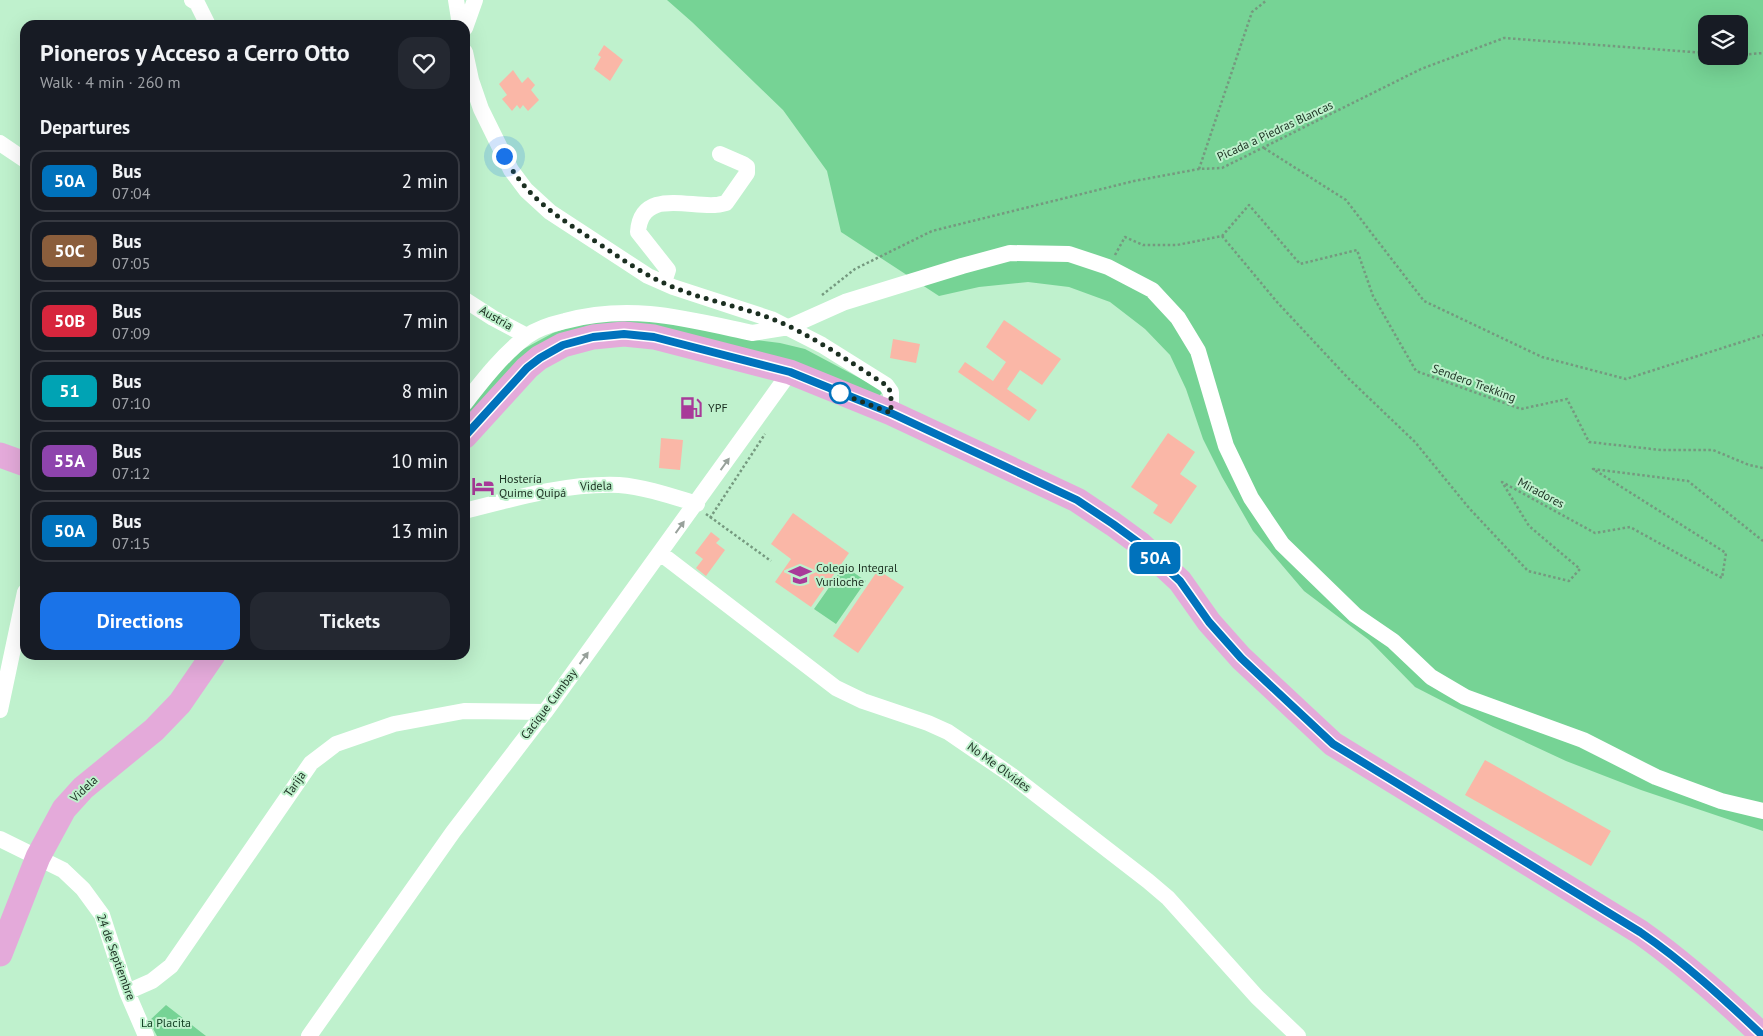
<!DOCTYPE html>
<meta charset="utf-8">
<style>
body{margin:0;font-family:"PT Sans",sans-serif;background:#242831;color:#f1f3f6;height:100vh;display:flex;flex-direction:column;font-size:19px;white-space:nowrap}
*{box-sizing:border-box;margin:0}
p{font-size:16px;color:#9ea1a6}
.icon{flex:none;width:28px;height:28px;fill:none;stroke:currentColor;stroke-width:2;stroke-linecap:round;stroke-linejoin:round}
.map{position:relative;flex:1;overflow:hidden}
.sheet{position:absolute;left:20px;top:20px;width:450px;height:640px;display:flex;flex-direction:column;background:#171b24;border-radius:15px;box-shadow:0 5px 20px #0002}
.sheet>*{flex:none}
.badge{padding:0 10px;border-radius:8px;font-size:18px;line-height:32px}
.controls{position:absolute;left:1698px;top:15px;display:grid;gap:10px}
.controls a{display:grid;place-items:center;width:50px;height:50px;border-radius:10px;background:#171b24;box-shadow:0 5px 20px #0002;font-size:25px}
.you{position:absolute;width:25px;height:25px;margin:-12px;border:4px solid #fff;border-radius:50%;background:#1a73e8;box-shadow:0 0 0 8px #1a73e833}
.map>.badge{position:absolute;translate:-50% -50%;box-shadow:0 0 0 2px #fff}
h2{padding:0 20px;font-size:19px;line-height:45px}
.round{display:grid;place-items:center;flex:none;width:52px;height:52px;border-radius:15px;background:#242831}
.overview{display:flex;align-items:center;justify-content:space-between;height:85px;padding:0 20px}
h1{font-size:24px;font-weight:800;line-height:38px}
.button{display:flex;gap:10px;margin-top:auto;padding:10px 20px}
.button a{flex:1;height:58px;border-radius:15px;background:#1a73e8;color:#fff;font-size:20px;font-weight:800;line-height:58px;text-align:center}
.button a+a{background:#242831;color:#f1f3f6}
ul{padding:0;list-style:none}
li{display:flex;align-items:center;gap:15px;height:62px;margin:0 10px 8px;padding:0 10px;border:2px solid #363941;border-radius:15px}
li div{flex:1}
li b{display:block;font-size:19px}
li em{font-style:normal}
li .badge{min-width:55px;font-weight:700;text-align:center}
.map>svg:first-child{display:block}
.green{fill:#76d395;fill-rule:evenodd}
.building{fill:#fab7a7}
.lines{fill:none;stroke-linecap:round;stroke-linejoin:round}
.path{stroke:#75997f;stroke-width:2.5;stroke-dasharray:2.5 2.5;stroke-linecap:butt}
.street{stroke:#fff;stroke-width:16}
.primary{stroke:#e4aada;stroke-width:25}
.oneway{fill:#98a19b}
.line-casing{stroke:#fff;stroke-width:11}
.line{stroke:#0072bc;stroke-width:8}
.walk{stroke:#1b2f21;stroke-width:5;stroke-dasharray:0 9}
.stop-dot{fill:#fff;stroke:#0072bc;stroke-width:2.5}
.labels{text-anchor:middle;stroke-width:4;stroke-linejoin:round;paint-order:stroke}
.street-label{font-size:12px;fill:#1b2f21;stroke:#bff1cd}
.poi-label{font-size:12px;fill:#1b2f21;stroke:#bff1cd;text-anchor:start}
.park-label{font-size:12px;fill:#154025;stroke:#bff1cd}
</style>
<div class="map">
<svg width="1763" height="1036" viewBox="0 0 1763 1036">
<rect width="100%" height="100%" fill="#bff1cd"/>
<path class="green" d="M667,0H1763V831L1641,790L1566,761L1493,727L1415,687L1369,640L1304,591L1253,531L1222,477L1203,439L1186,389L1170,355L1145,329L1110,302L1069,287L1028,282L979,287L939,296L841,232L827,171L783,110L692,22ZM1706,24H1739V56H1706Z
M624,317L662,321L756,340L780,343L805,349L884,391L878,397L612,324L465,421V411L518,352L553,333L579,324Z
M844,566L866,581L836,624L814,609Z
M166,1005L206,1036H157L149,1021Z"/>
<path class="building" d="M604,45L623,60L610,81L594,69L601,57L598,55Z
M513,70L522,83L528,77L535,85L531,90L539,100L528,111L523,105L520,109L517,105L512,111L502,99L507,95L499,84Z
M1004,320L1061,359L1042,385L1020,370L1007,389L1037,410L1029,421L958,372L965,362L993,381L1006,362L986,347Z
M893,339L920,344L916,363L890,358Z
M1168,433L1195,452L1180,474L1197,486L1171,524L1153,513L1158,505L1131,487Z
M661,438L683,440L680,470L659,468Z
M793,513L849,553L811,607L775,582L791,559L771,544Z
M711,532L720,539L716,543L725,550L706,576L696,568L703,559L695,553Z
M878,570L904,587L858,653L833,636Z
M1485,760L1611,831L1591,866L1465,795Z"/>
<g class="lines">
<path class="path" d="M1739,55L1763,53
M1264,148L1346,200L1424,301L1542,357L1626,379L1763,335
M1199,169L1252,12L1267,0
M1222,236L1277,302L1347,377L1415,442L1469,508L1528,571L1569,581L1580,569L1529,526L1502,482L1595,533L1630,527L1722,578L1726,553L1593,469L1688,481L1763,541
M1115,255L1125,237L1143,245H1177L1222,236L1249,205L1300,264L1357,250L1373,296L1416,371L1521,409L1567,399L1589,442L1661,450H1713L1749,465L1763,468
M822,295L855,269L932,231L1134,181L1199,169L1222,168L1421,69L1504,38L1706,53
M706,514L771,561
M710,518L765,434"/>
<path class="street" d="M192,0L197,3L208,25
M456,0L460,25
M465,28L475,0
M465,52L471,80L481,109L511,170L526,190L550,212L648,276L673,287L771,319L822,345L886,385L891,392V413
M0,143L25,160
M662,282L666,276L668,270L638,232C641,189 687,207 715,205C718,205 722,204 726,203L747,173V167L743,164L720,154
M465,300L493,318L527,336
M465,403C483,380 503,354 527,336C538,328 552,324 565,321C632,303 687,319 752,333L789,327L845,302L962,266L1010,253L1069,254L1108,267L1152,290L1178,318L1198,351L1226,446L1251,498L1282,544L1355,615L1393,641L1431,677L1465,697L1583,740L1656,777L1721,801L1763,811
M465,511C515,498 567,483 619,485C645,487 671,496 697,504
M660,553L836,688L863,701L928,723L948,732L1011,775L1148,881L1168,898L1257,997L1298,1036
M0,710L25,592
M0,839L63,870L83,889L102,915L127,992L146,1036
M127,992L152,981L171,966L311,763L336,744L394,724L464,711L545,712
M309,1036L453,832L545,712L790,372"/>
<path class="primary" d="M465,436L527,368L539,358L563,345L593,337L624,334L654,337L790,372L891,413L1077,500L1113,524L1139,543L1180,581L1209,622L1241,658L1333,744L1640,932C1684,963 1724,999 1763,1036
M0,455L25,464
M0,954L38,857L64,809L83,788L154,730L180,703L213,655"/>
</g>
<defs><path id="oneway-solid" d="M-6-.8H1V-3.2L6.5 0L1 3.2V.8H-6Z" transform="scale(1.25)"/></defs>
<g class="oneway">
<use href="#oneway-solid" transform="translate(725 464) rotate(-54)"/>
<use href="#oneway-solid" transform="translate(680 527) rotate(-54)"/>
<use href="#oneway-solid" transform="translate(584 658) rotate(-54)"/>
</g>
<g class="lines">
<defs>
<path id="line" d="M465,436L527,368L540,358L563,345L593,337L624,334L654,337L790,372L891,413L1077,500L1113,524L1139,543L1180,581L1209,622L1241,658L1333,744L1640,932C1684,962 1724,999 1763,1036"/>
</defs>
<use href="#line" class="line-casing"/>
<use href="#line" class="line"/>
<path class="walk" d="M504,156C528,201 563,220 604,247C626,262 648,277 673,287C704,300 738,306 770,318C809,333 850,362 886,385L891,392V413L839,393H840"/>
</g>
<defs>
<symbol id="fuel-bare" viewBox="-9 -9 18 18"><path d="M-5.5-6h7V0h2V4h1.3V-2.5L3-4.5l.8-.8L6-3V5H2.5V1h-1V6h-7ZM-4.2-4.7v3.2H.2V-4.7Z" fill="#a83a99" stroke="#bff1cd" stroke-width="2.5" paint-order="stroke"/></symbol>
<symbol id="hotel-bare" viewBox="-9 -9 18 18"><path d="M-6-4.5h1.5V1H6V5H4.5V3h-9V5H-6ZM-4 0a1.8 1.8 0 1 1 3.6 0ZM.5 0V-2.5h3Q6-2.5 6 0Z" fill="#a83a99" stroke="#bff1cd" stroke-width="2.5" paint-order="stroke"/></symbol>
<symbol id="school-bare" viewBox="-9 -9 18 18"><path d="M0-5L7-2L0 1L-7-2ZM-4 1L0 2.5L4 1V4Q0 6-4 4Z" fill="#a83a99" stroke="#bff1cd" stroke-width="2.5" paint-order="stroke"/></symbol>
</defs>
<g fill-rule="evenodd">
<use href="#fuel-bare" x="675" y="392" width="32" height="32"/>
<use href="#hotel-bare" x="467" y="470" width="32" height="32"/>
<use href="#school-bare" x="784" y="559" width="32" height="32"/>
</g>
<circle class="stop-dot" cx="840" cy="393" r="10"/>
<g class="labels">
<g class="street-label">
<text transform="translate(1275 131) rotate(-25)" y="4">Picada a Piedras Blancas</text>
<text transform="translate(496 318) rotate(30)" y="4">Austria</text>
<text transform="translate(1474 383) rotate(20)" y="4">Sendero Trekking</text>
<text transform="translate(596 486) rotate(-2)" y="4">Videla</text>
<text transform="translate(1541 493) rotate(28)" y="4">Miradores</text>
<text transform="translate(549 704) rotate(-53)" y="4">Cacique Cumbay</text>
<text transform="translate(999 767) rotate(36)" y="4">No Me Olvides</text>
<text transform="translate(295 784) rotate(-55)" y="4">Tarija</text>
<text transform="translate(84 789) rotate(-43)" y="4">Videla</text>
<text transform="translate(116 957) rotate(70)" y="4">24 de Septiembre</text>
</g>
<g class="poi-label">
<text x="708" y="412">YPF</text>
<text x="499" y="483">Hostería<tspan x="499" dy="14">Quime Quipá</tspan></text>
<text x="816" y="572">Colegio Integral<tspan x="816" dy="14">Vuriloche</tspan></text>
</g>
<g class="park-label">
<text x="166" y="1027">La Placita</text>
</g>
</g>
</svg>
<div class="controls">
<a><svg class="icon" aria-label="layers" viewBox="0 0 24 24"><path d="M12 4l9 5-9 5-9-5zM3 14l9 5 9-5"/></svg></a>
</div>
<div class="you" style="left:504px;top:156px"></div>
<b class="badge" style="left:1155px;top:558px;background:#0072bc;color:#fff">50A</b>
<section class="sheet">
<div class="overview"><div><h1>Pioneros y Acceso a Cerro Otto</h1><p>Walk · 4 min · 260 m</p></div><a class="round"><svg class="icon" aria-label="heart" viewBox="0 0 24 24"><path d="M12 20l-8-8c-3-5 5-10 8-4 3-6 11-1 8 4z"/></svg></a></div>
<h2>Departures</h2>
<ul>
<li><span class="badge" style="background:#0072bc;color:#fff">50A</span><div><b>Bus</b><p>07:04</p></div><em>2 min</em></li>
<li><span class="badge" style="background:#8b5e3c;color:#fff">50C</span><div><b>Bus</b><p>07:05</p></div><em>3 min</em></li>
<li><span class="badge" style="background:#d7263d;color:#fff">50B</span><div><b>Bus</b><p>07:09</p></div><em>7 min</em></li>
<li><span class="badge" style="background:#00a3b4;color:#fff">51</span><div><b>Bus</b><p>07:10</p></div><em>8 min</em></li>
<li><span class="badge" style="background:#8e44ad;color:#fff">55A</span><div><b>Bus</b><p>07:12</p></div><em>10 min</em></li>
<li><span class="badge" style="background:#0072bc;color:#fff">50A</span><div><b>Bus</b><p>07:15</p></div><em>13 min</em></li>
</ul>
<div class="button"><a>Directions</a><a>Tickets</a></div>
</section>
</div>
